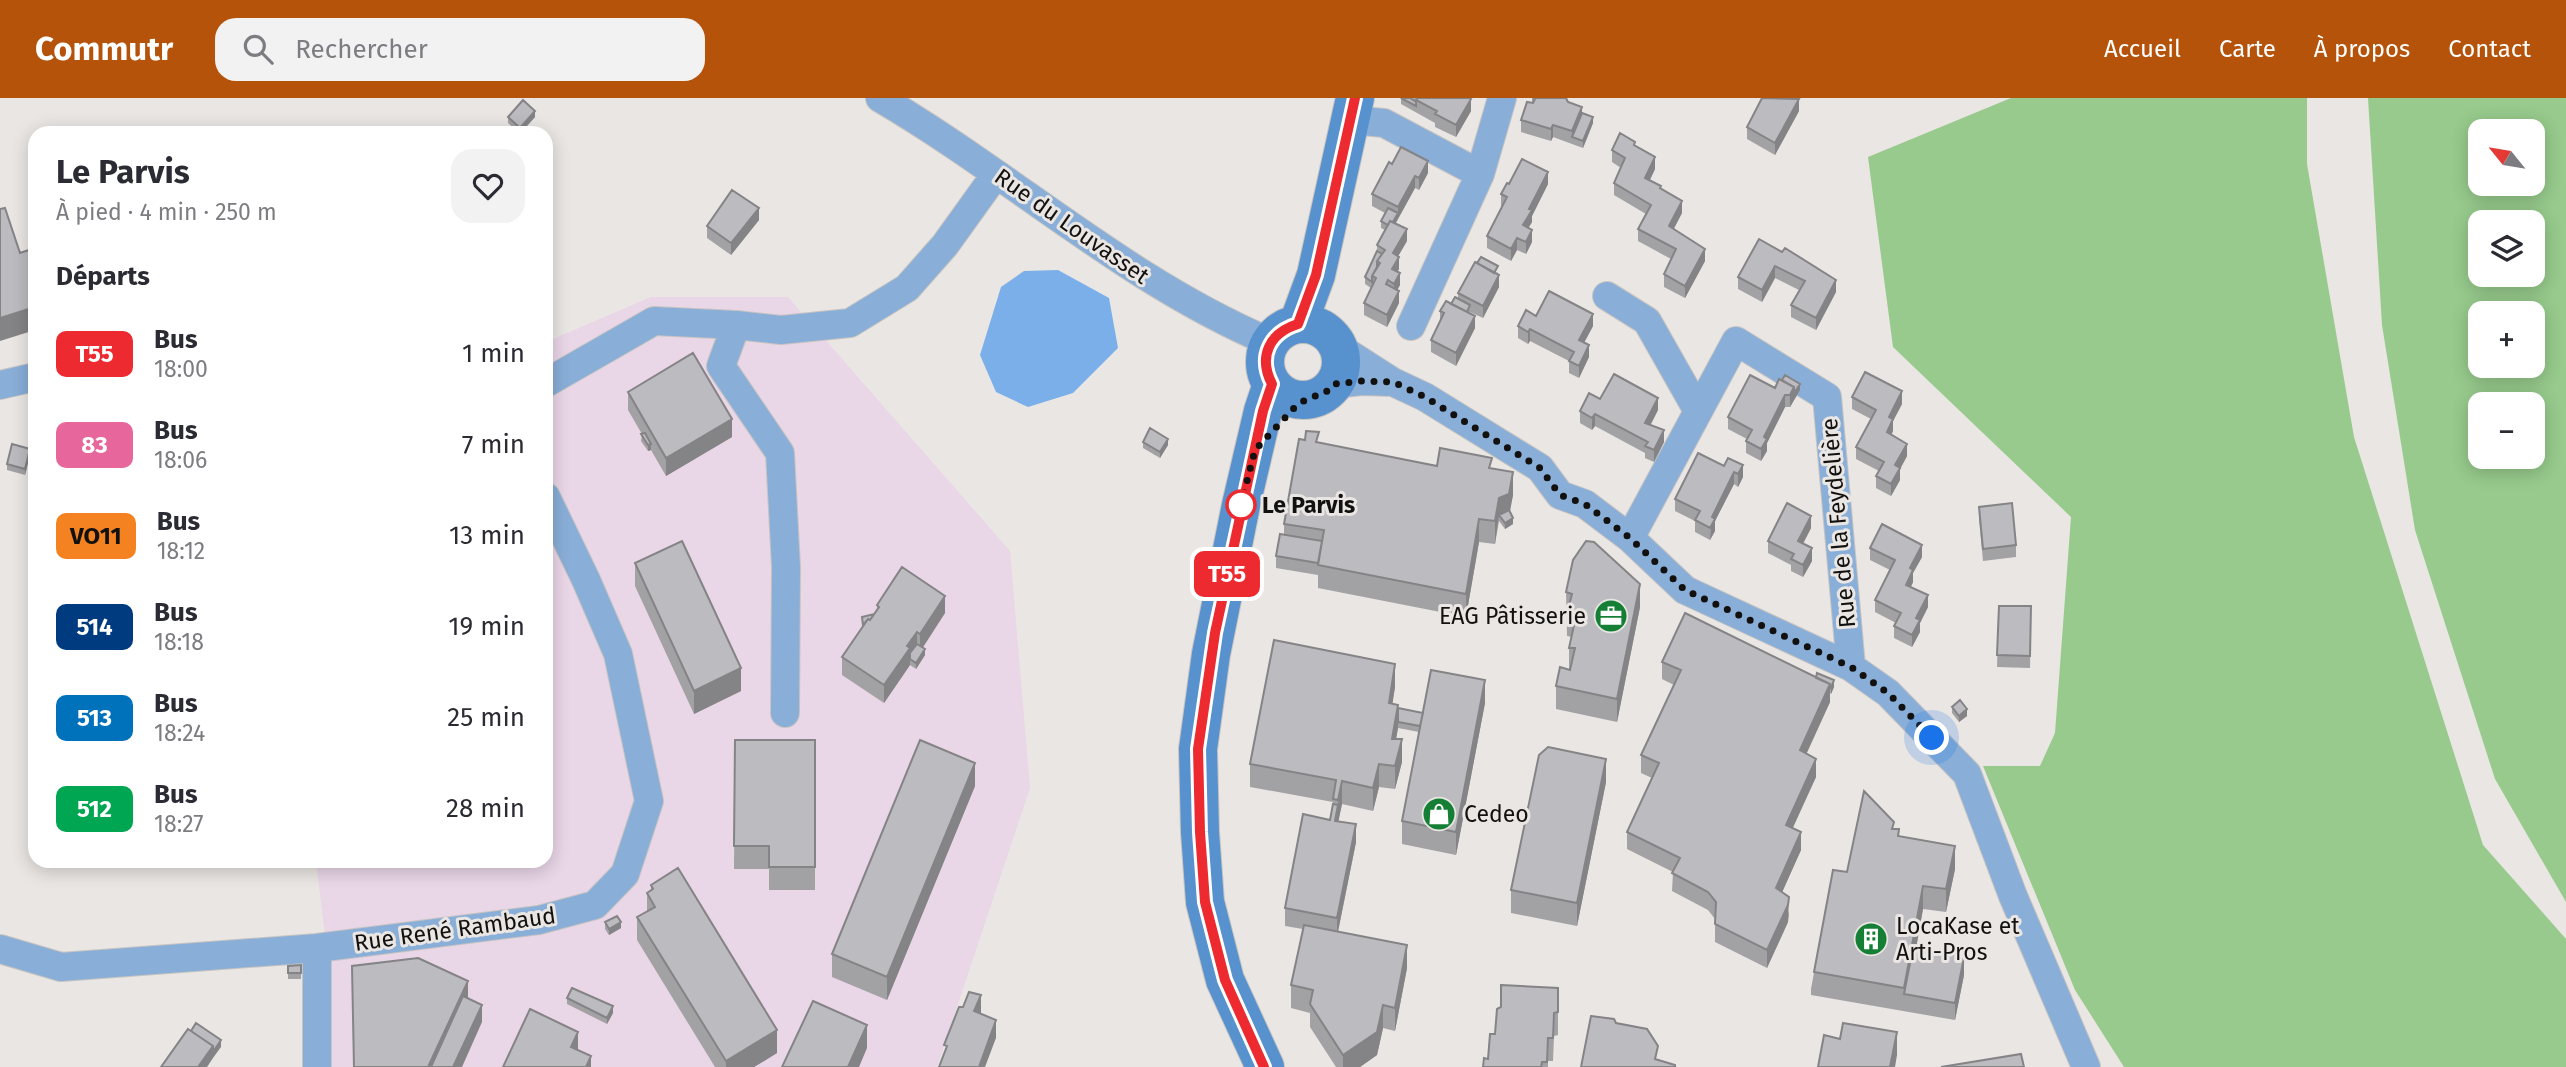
<!DOCTYPE html>
<html lang="fr">
<meta charset="utf-8">
<style>
body{margin:0;font-family:"Fira Sans",sans-serif;background:#f2f2f3;color:#2b2b33;height:100vh;display:flex;flex-direction:column;font-size:26px;white-space:nowrap}
*{box-sizing:border-box;margin:0}
p{font-size:23px;color:#7c7c81}
.icon{flex:none;width:38px;height:38px;fill:none;stroke:currentColor;stroke-width:2;stroke-linecap:round;stroke-linejoin:round}
.map{position:relative;flex:1;overflow:hidden}
.sheet{position:absolute;left:28px;top:28px;width:525px;height:742px;display:flex;flex-direction:column;background:#fff;border-radius:21px;box-shadow:0 4px 18px #0003}
.sheet>*{flex:none}
.badge{padding:0 14px;border-radius:10px;font-size:24px;line-height:46px}
.needle{width:46px;rotate:300deg}
.fabs{position:absolute;left:2468px;top:21px;display:grid;gap:14px}
.fabs a{display:grid;place-items:center;width:77px;height:77px;border-radius:14px;background:#fff;box-shadow:0 4px 18px #0003;font-size:35px}
.you{position:absolute;width:35px;height:35px;margin:-18px;border:5px solid #fff;border-radius:50%;background:#1a73e8;box-shadow:0 0 0 10px #1a73e833}
.map>.badge{position:absolute;translate:-50% -50%;box-shadow:0 0 0 4px #fff}
h2{padding:0 28px;font-size:26px;line-height:63px}
.round{display:grid;place-items:center;flex:none;width:74px;height:74px;border-radius:21px;background:#f2f2f3}
.overview{display:flex;align-items:center;justify-content:space-between;height:119px;padding:0 28px}
h1{font-size:33px;font-weight:700;line-height:52px}
ul{padding:0;list-style:none}
li{display:flex;align-items:center;gap:21px;height:91px;padding:0 28px}
li div{flex:1}
li b{display:block;font-size:26px}
li em{font-style:normal}
li .badge{min-width:77px;font-weight:700;text-align:center}
header{display:flex;align-items:center;gap:42px;box-sizing:border-box;height:98px;padding:0 35px;background:#b45309;color:#fff}
header strong{font-size:33px}
nav{display:flex;gap:38px;margin-inline-start:auto;font-size:24px}
.search{width:490px;height:63px;background:#f2f2f3;display:flex;align-items:center;gap:18px;box-sizing:border-box;padding:0 24px;border-radius:21px;color:#7c7c81;font-size:26px}
.map>svg:first-child{display:block}
.commercial{fill:#e9d6e7}
.green{fill:#97ca8c;fill-rule:evenodd}
.water{fill:#7aafe9}
.lines{fill:none;stroke-linecap:round;stroke-linejoin:round}
.minor-casing{stroke:#c7c4c1;stroke-width:30}
.secondary-casing{stroke:#c7c4c1;stroke-width:40}
.minor{stroke:#89aed8;stroke-width:28}
.secondary{stroke:#5791ce;stroke-width:38}
.wall{fill:#a2a1a4}
.shaded-wall{fill:#848386}
.building{fill:#bcbbbf;stroke:#848386;stroke-width:2}
.line-casing{stroke:#fff;stroke-width:16}
.line{stroke:#ec2a2f;stroke-width:10}
.walk{stroke:#121110;stroke-width:7;stroke-dasharray:0 12.6}
.stop-dot{fill:#fff;stroke:#ec2a2f;stroke-width:3.5}
.labels{text-anchor:middle;stroke-width:6;stroke-linejoin:round;paint-order:stroke}
.street-label{font-size:23px;fill:#121110;stroke:#eae6e3}
.stop-label{font-size:23px;font-weight:bold;fill:#121110;stroke:#eae6e3;text-anchor:start}
.poi-label{font-size:23px;fill:#121110;stroke:#eae6e3;text-anchor:start}
</style>
<header>
<strong>Commutr</strong>
<div class="search"><svg class="icon" aria-label="search" viewBox="0 0 24 24"><circle cx="10" cy="10" r="6"/><path d="M15 15l6 6"/></svg>Rechercher</div>
<nav><a>Accueil</a><a>Carte</a><a>À propos</a><a>Contact</a></nav>
</header>
<div class="map">
<svg width="2566" height="969" viewBox="0 0 2566 969">
<rect width="100%" height="100%" fill="#eae6e3"/>
<path class="commercial" d="M651,199H788L1010,453L1030,690L937,969H325L329,871L316,763H546V244Z"/>
<path class="green" d="M2011,0H2307V66L2354,339L2483,747L2566,841V969H2124L2075,892L1983,668H2040L2055,635L2071,419L1893,249L1868,59Z
M2368,0H2566V804L2495,681L2415,432L2382,227ZM2480,33H2532V86H2480ZM2480,124H2532V177H2480ZM2480,215H2532V268H2480ZM2480,306H2532V359H2480Z"/>
<path class="water" d="M1058,172L1109,200L1118,250L1073,295L1028,309L996,294L980,257L1001,189L1024,173Z"/>
<g class="lines">
<defs>
<path id="minor" d="M880,0C1013,78 1128,184 1270,244
M1351,22L1384,25L1480,76
M1607,198L1647,223L1698,313
M736,227L721,268L780,355L786,469L785,615
M1411,228L1480,76L1502,0
M1337,248L1393,284L1425,299L1540,370L1560,397L1585,406L1630,440L1685,492L1851,569L1888,595L1967,676L2013,798L2086,969
M546,285L654,223L736,227L781,232L850,225L907,190L945,147L996,76
M1334,286L1362,283L1393,284
M0,287L35,279
M1630,440L1736,243L1827,299L1851,569
M317,850V969
M0,851L61,869L317,850L539,822L595,807L625,776L649,703L618,556L586,482L546,399"/>
<path id="secondary" d="M1298,226L1316,177L1355,0
M1265 264a38 38 0 1 1 76 0a38 38 0 1 1-76 0Z
M1265,969L1225,882L1205,804L1200,734L1198,651L1211,556L1241,407L1263,313L1272,286"/>
</defs>
<use href="#minor" class="minor-casing"/>
<use href="#secondary" class="secondary-casing"/>
<use href="#minor" class="minor"/>
<use href="#secondary" class="secondary"/>
</g>
<path class="wall" d="M1401,0H1469L1471,13L1456,39L1435,29V25L1401,6Z
M1532,0L1568,4L1593,25L1583,50L1553,39L1551,43L1521,34V22L1532,5Z
M1799,13L1775,57L1747,41V29Z
M508,19H535L521,35H519L508,25Z
M1635,48L1655,71L1650,82L1661,90L1682,115L1674,130L1705,163L1685,200L1664,189V176L1671,161L1638,143V131L1646,116L1614,97V85L1621,70L1612,64V52Z
M1392,66L1428,75L1419,92L1415,90L1396,125L1407,143L1398,158L1399,171L1397,174L1400,187L1397,192L1399,205L1387,229L1364,217V205L1371,190L1365,186V179L1377,153V147L1385,132L1381,130V123L1385,115L1372,108V96Z
M1509,86H1548L1532,118V124L1528,130L1532,144L1526,156L1517,152L1511,163L1487,150V138L1502,108H1501V96Z
M759,122L731,157L707,140V128Z
M1759,141L1836,194L1816,232L1791,219V207L1799,192L1775,180L1762,204L1738,191V179Z
M1498,174L1497,176L1499,189L1483,220L1470,214L1469,215L1475,230L1456,268L1431,254V242L1440,223V213L1458,201V195Z
M1536,218L1593,228L1584,245L1589,259L1579,280L1569,275V263L1530,243L1528,246L1518,240V228Z
M1775,290L1800,292L1790,309H1785L1767,345V353L1761,363L1746,355V343L1747,341L1728,331V319Z
M628,294L732,339L666,378L651,352L648,353L641,343L642,336L628,312Z
M1852,299L1902,306L1893,323V333L1891,337L1907,358L1900,371V382L1891,398L1876,390V378L1879,373L1856,361V349L1871,321L1852,311Z
M1600,301L1658,312L1650,327L1664,344L1654,364L1645,360V355L1595,328L1592,332L1580,325V313Z
M1143,344L1168,347L1160,360L1143,350Z
M1319,345L1437,368L1492,370L1513,397L1509,414L1513,426L1505,431L1499,423L1495,446L1479,444L1466,519L1318,490V477L1276,470V458L1284,437V426Z
M1698,355L1743,379L1738,389L1734,386L1715,423V433L1710,442L1695,434V423L1675,413V401Z
M30,357L25,377L7,372V366Z
M1979,409L2016,447V459L1983,463L1979,421Z
M1811,430L1803,446L1812,463L1803,479L1791,473V467L1768,455V443Z
M1870,450L1922,459L1913,475V484L1911,489L1928,509L1920,525V534L1912,549L1894,540V528L1896,525L1875,514V502L1890,472L1870,462Z
M635,465L741,593L694,616L635,488Z
M1566,494L1640,509L1617,624L1556,611V588L1569,571V550L1572,539L1567,538Z
M877,507L945,515L922,549L925,557L916,571L910,567L884,605L842,577V559L863,528L862,519L874,516L877,512Z
M1999,508H2031L2030,570L1997,569Z
M1662,564L1834,589L1831,596L1830,595V604L1806,656L1816,679L1792,730L1801,752L1782,794L1789,816L1788,824L1767,870L1715,844V821L1708,812L1672,793L1673,774L1627,751V734L1652,680L1641,675V657L1674,587L1662,581Z
M1395,589L1392,606L1398,610L1423,615L1485,605L1456,757L1402,746V723L1419,634L1398,630L1396,641L1402,664L1395,691L1379,689L1373,713L1342,706L1338,723L1356,744L1338,834L1407,870L1395,933L1383,930L1377,957L1360,969H1336L1310,929V915L1291,910V887L1303,831L1285,828V810L1330,722L1333,704L1250,689V666Z
M1952,609L1967,618L1959,624L1952,615Z
M735,642H815V792H769V771H734Z
M1606,684L1577,828L1511,815V792Z
M975,688L887,902L832,879V856Z
M1894,731L1899,738L1955,771L1946,814L1923,811L1916,850L1964,877L1955,922L1811,897V891L1830,788L1847,774Z
M651,787L777,955L754,969H715L637,842V819L647,814V795L651,793Z
M605,824L621,830L609,837L605,831Z
M288,868L301,875V881H288Z
M1558,890V937L1554,938L1553,963H1548V969H1483L1488,961L1495,936Z
M567,900L613,915L607,926L567,906Z"/>
<path class="shaded-wall" d="M1471,1V13L1456,39V27Z
M1799,1V13L1775,57V45Z
M1582,9V21L1572,39V45V33Z
M535,13V19L520,35V30Z
M1593,19V25L1583,50V43Z
M1553,27V39L1551,43V31Z
M1655,59V71L1645,92V80Z
M1428,63V75L1419,92V80Z
M1548,74V86L1532,118V124L1523,139V127L1529,111Z
M1415,78V90L1390,135V129L1398,115V109Z
M1682,103V115L1669,140V128Z
M759,110V122L731,157V145Z
M1407,131V143L1393,167V155Z
M1532,132V144L1526,156V144Z
M1517,140V152L1511,163V151Z
M1705,151V163L1685,200V188Z
M1399,159V171L1392,183V171Z
M1775,168V180L1762,204V192Z
M1400,175V187L1394,198V186Z
M1499,177V189L1483,220V208Z
M1836,182V194L1816,232V220Z
M1399,193V205L1387,229V217Z
M35,209V232L0,243V220Z
M1593,216V228L1579,254V242Z
M1475,218V230L1456,268V255Z
M1530,231V243L1528,246V234Z
M1589,247V259L1579,280V268Z
M1800,286V292L1790,309V297L1794,289Z
M1902,293V306L1893,323V333L1887,346V334L1889,319Z
M1785,297V309L1767,345V353L1761,363V351L1764,339Z
M1658,300V312L1645,338V325Z
M1595,316V328L1592,332V320Z
M732,321V339L666,378V360Z
M1664,332V344L1654,364V352Z
M1168,341V347L1160,360V354Z
M651,346V352L648,353V347Z
M1907,346V358L1900,371V382L1891,398V386L1895,367Z
M30,351V357L25,377V371Z
M1743,367V379L1738,389V376Z
M1513,374V397L1509,419L1499,417L1495,446V423L1499,400Z
M1734,374V386L1715,423V433L1710,442L1712,419Z
M1811,418V430L1798,455V443Z
M1513,420V426L1505,431V425Z
M1479,421V444L1466,519V496Z
M1922,447V459L1913,475V484L1906,499V487L1910,470Z
M1812,450V463L1803,479V467Z
M1640,486V509L1617,624V601Z
M1928,497V509L1920,525V534L1912,549V537L1916,520Z
M945,498V515L920,554V536Z
M917,534V552L910,561V567L884,605V587L907,548Z
M925,551V557L916,571V565Z
M1395,566V589L1390,622L1389,605Z
M741,570V593L694,616V593Z
M1485,582V605L1456,757V734Z
M1834,582V589L1831,596V590Z
M1830,586V604L1800,670V652Z
M1398,607V630L1392,664V641Z
M1967,611V618L1959,624V618Z
M1402,641V664L1395,691V668Z
M1606,661V684L1577,828V805Z
M1816,661V679L1786,745V727Z
M975,665V688L887,902V879Z
M1379,666V689L1373,713V690Z
M1342,683V706L1335,740V723Z
M1356,726V744L1337,838V820Z
M1801,734V752L1776,808V790Z
M1955,748V771L1946,814V791Z
M1923,788V811L1908,896H1904V890Z
M1789,799L1788,824L1767,870V852Z
M621,824V830L609,837V831Z
M1407,847V870L1395,933V910Z
M1964,859V877L1955,922V905Z
M468,883V906L439,969H428Z
M981,897V915L974,931V913Z
M482,907V924L462,969H453Z
M1383,907V930L1377,957L1360,969H1343V957Z
M613,908V915L607,926V920Z
M996,922V940L985,969H979Z
M867,927V950L859,969H848Z
M777,932V955L754,969H726V963Z
M578,934V957L571,949Z
M1897,934V957L1895,969H1890Z
M221,942V949L213,960V954Z
M213,948V960L207,969H198Z
M591,958V969H586Z"/>
<path class="building" d="M1401,0H1410L1416,4V8Z
M1418,0H1469L1471,1L1456,27L1435,16L1437,13L1416,2Z
M1533,0H1566L1568,4L1582,9L1572,33L1553,27L1551,31L1521,22L1527,4L1533,5L1535,1Z
M1762,0L1799,1L1775,45L1747,29Z
M523,2L535,13L520,30L508,19Z
M1582,15L1593,19L1583,43L1572,39Z
M1620,35L1635,44L1634,47L1655,59L1645,80L1661,88L1660,90L1682,103L1669,128L1705,151L1685,188L1664,176L1676,151L1638,131L1651,107L1614,85L1625,60L1612,52Z
M1401,49L1428,63L1419,80L1415,78L1398,109L1372,96L1389,64L1392,66Z
M1522,61L1548,74L1529,111L1532,112L1523,127L1532,132L1526,144L1517,140L1511,151L1487,138L1507,99L1501,96L1507,85L1509,86Z
M732,92L759,110L731,145L707,128Z
M5,110L20,155L35,150V209L0,220V111Z
M1388,110L1398,115L1393,124L1390,123L1388,127L1381,123Z
M1390,123L1407,131L1393,155L1399,159L1392,171L1400,175L1394,186L1388,182L1386,186L1399,193L1387,217L1364,205L1376,180L1372,178L1380,165L1377,163L1385,152L1377,147Z
M1759,141L1782,154L1785,150L1836,182L1816,220L1791,207L1805,183L1775,168L1762,192L1738,179Z
M1377,153L1382,156L1377,163V169L1372,178V184L1365,179Z
M1481,159L1498,168L1494,175L1477,165Z
M1475,164L1499,177L1483,208L1458,195Z
M1549,193L1593,216L1579,242L1589,247L1579,268L1569,263L1574,254L1530,231L1528,234L1518,228L1526,212L1536,218Z
M1455,199L1470,207L1467,214L1451,206Z
M1446,203L1475,218L1456,255L1431,242L1444,215L1440,213Z
M693,255L732,321L666,360L628,294Z
M1865,274L1902,293L1889,319L1893,321L1887,334L1907,346L1895,367L1900,370L1891,386L1876,378L1884,364L1856,349L1876,312L1852,299Z
M1614,276L1658,300L1645,325L1664,332L1654,352L1645,348L1648,344L1595,316L1592,320L1580,313L1589,295L1600,301Z
M1750,277L1775,290L1779,281L1794,289L1790,297H1785L1764,339L1767,341L1761,351L1746,343L1752,332L1728,319Z
M1785,277L1800,286L1794,295V289L1782,282Z
M1150,330L1168,341L1160,354L1143,344Z
M1306,333L1319,334L1316,344L1437,368L1440,350L1492,360L1489,370L1513,374L1509,396L1499,400L1495,423L1479,421L1466,496L1318,467L1324,432L1284,426L1299,341L1305,342Z
M645,335L651,346L648,347L641,336Z
M12,346L30,351L25,371L7,366Z
M1698,355L1724,368L1728,360L1743,367L1738,376L1734,374L1712,419L1715,421L1710,430L1695,422L1700,413L1675,401Z
M1787,405L1811,418L1798,443L1812,450L1803,467L1791,461L1794,456L1768,443Z
M2012,405L2016,447L1983,451L1979,409Z
M1509,412L1513,420L1505,425L1499,417Z
M1882,426L1922,447L1910,470L1913,472L1906,487L1928,497L1916,520L1920,522L1912,537L1894,528L1901,515L1875,502L1895,462L1870,450Z
M1280,436L1322,443L1318,465L1276,458Z
M682,443L741,570L694,593L635,465Z
M1586,443L1594,444L1640,486L1617,601L1556,588L1560,569L1570,572L1575,550H1569L1576,518L1567,515L1572,496L1566,494L1573,462Z
M902,469L945,498L920,536L917,534L907,548L910,550L884,587L842,559L868,521L870,522L879,509L877,507Z
M1999,508H2031L2030,558L1997,557Z
M1685,515L1830,586L1800,652L1816,661L1786,727L1801,734L1776,790L1789,799L1788,807L1767,852L1715,826L1716,804L1708,794L1672,775L1680,760L1627,734L1659,665L1641,657L1681,572L1662,564Z
M874,516L870,522L868,521L863,527L862,519Z
M1274,542L1395,566L1389,605L1398,607L1392,641H1402L1395,668L1379,666L1373,690L1342,683L1338,702L1333,701L1336,682L1250,666Z
M917,546L925,551L916,565L910,561V555Z
M1431,572L1485,582L1456,734L1402,723Z
M1817,575L1834,582L1831,590L1830,589V586L1816,580Z
M1960,602L1967,611L1959,618L1952,609Z
M1398,610L1423,615L1420,628L1398,624Z
M735,642H815V769H769V748H734Z
M920,642L975,665L887,879L832,856Z
M1548,649L1606,661L1577,805L1511,792L1539,657Z
M1864,693L1894,724L1892,731H1899L1898,738L1955,748L1946,791L1923,788L1904,890L1814,874L1833,772L1847,774Z
M1333,706L1338,707L1335,723L1356,726L1337,820L1285,810L1303,716L1330,722Z
M678,770L777,932L726,963L637,819L655,809L647,795L653,791L651,787Z
M617,818L621,824L609,831L605,824Z
M1304,827L1407,847L1395,910L1383,907L1377,934L1343,957L1310,906L1313,892L1291,887Z
M1913,850L1964,859L1955,905L1904,896Z
M418,860L468,883L428,969H354L352,868Z
M301,867V875H288V868Z
M1501,887L1558,890V914L1554,915L1553,940H1548L1547,964H1542L1541,969H1483L1484,960L1488,961L1490,936H1495L1497,911L1501,909Z
M572,890L613,908L607,920L567,900Z
M969,894L981,897L974,913L996,922L979,969H939L947,948L944,947L959,909H963Z
M463,898L482,907L453,969H431Z
M813,903L867,927L848,969H782Z
M530,911L578,934L571,949L591,958L586,969H503Z
M1591,918L1614,921L1616,925L1647,931L1658,948L1655,961L1675,967V969H1581Z
M196,925L221,942L213,954V948L191,933Z
M1843,925L1897,934L1890,969H1818L1824,937L1840,941Z
M188,931L213,948L198,969H161Z
M2021,956L2024,969H1941Z"/>
<g class="lines">
<defs>
<path id="line" d="M1264,969L1225,882L1205,804L1200,734L1198,651L1215,535L1263,313L1272,286C1258,259 1269,235 1298,226L1316,177L1355,0"/>
</defs>
<use href="#line" class="line-casing"/>
<use href="#line" class="line"/>
<path class="walk" d="M1241,407L1255,352L1293,311L1305,302L1326,294L1334,286L1362,283L1393,284L1425,299L1540,370L1560,397L1585,406L1630,440L1685,492L1851,569L1888,595L1932,640"/>
</g>
<defs>
<symbol id="office-disc" viewBox="-11 -11 22 22"><circle r="9.5" fill="#158035" stroke="#eae6e3"/><path d="M-6-3h4V-5.5h4V-3h4V5H-6ZM-1-4.5V-3h2v-1.5ZM-6 0V1H6V0Z" fill="#fff"/></symbol>
<symbol id="shop-disc" viewBox="-11 -11 22 22"><circle r="9.5" fill="#158035" stroke="#eae6e3"/><path d="M-5-2.5h2.3a2.7 3.5 0 0 1 5.4 0H5L5.5 6h-11ZM-1.5-2.5h3a1.5 2.3 0 0 0-3 0Z" fill="#fff"/></symbol>
<symbol id="building-disc" viewBox="-11 -11 22 22"><circle r="9.5" fill="#158035" stroke="#eae6e3"/><path d="M-4-6H4V6H1V3H-1V6H-4ZM-2.5-4.3h1.7v1.8h-1.7ZM.8-4.3h1.7v1.8H.8ZM-2.5-1h1.7V.8h-1.7ZM.8-1h1.7V.8H.8Z" fill="#fff"/></symbol>
</defs>
<g fill-rule="evenodd">
<use href="#office-disc" x="1592" y="499" width="38" height="38"/>
<use href="#shop-disc" x="1420" y="697" width="38" height="38"/>
<use href="#building-disc" x="1852" y="822" width="38" height="38"/>
</g>
<circle class="stop-dot" cx="1241" cy="407" r="14"/>
<g class="labels">
<g class="street-label">
<text transform="translate(1072 128) rotate(35)" y="8">Rue du Louvasset</text>
<text transform="translate(1838 425) rotate(-95)" y="8">Rue de la Feydelière</text>
<text transform="translate(455 831) rotate(-8)" y="8">Rue René Rambaud</text>
</g>
<g class="stop-label">
<text x="1262" y="415">Le Parvis</text>
</g>
<g class="poi-label">
<text x="1586" y="526" text-anchor="end">EAG Pâtisserie</text>
<text x="1464" y="724">Cedeo</text>
<text x="1896" y="836">LocaKase et<tspan x="1896" dy="26">Arti-Pros</tspan></text>
</g>
</g>
</svg>
<div class="fabs">
<a><svg class="needle" viewBox="-14 -14 28 28"><path d="M0-13l5 13h-10z" fill="#e53935"/><path d="M0 13l5-13h-10z" fill="#7c7c81"/></svg></a>
<a><svg class="icon" aria-label="layers" viewBox="0 0 24 24"><path d="M12 4l9 5-9 5-9-5zM3 14l9 5 9-5"/></svg></a>
<a>+</a>
<a>−</a>
</div>
<div class="you" style="left:1932px;top:640px"></div>
<b class="badge" style="left:1227px;top:476px;background:#ec2a2f;color:#fff">T55</b>
<section class="sheet">
<div class="overview"><div><h1>Le Parvis</h1><p>À pied · 4 min · 250 m</p></div><a class="round"><svg class="icon" aria-label="heart" viewBox="0 0 24 24"><path d="M12 20l-8-8c-3-5 5-10 8-4 3-6 11-1 8 4z"/></svg></a></div>
<h2>Départs</h2>
<ul>
<li><span class="badge" style="background:#ec2a2f;color:#fff">T55</span><div><b>Bus</b><p>18:00</p></div><em>1 min</em></li>
<li><span class="badge" style="background:#e7679c;color:#fff">83</span><div><b>Bus</b><p>18:06</p></div><em>7 min</em></li>
<li><span class="badge" style="background:#f58220;color:#111">VO11</span><div><b>Bus</b><p>18:12</p></div><em>13 min</em></li>
<li><span class="badge" style="background:#003b80;color:#fff">514</span><div><b>Bus</b><p>18:18</p></div><em>19 min</em></li>
<li><span class="badge" style="background:#0072bc;color:#fff">513</span><div><b>Bus</b><p>18:24</p></div><em>25 min</em></li>
<li><span class="badge" style="background:#00a651;color:#fff">512</span><div><b>Bus</b><p>18:27</p></div><em>28 min</em></li>
</ul>
</section>
</div>
